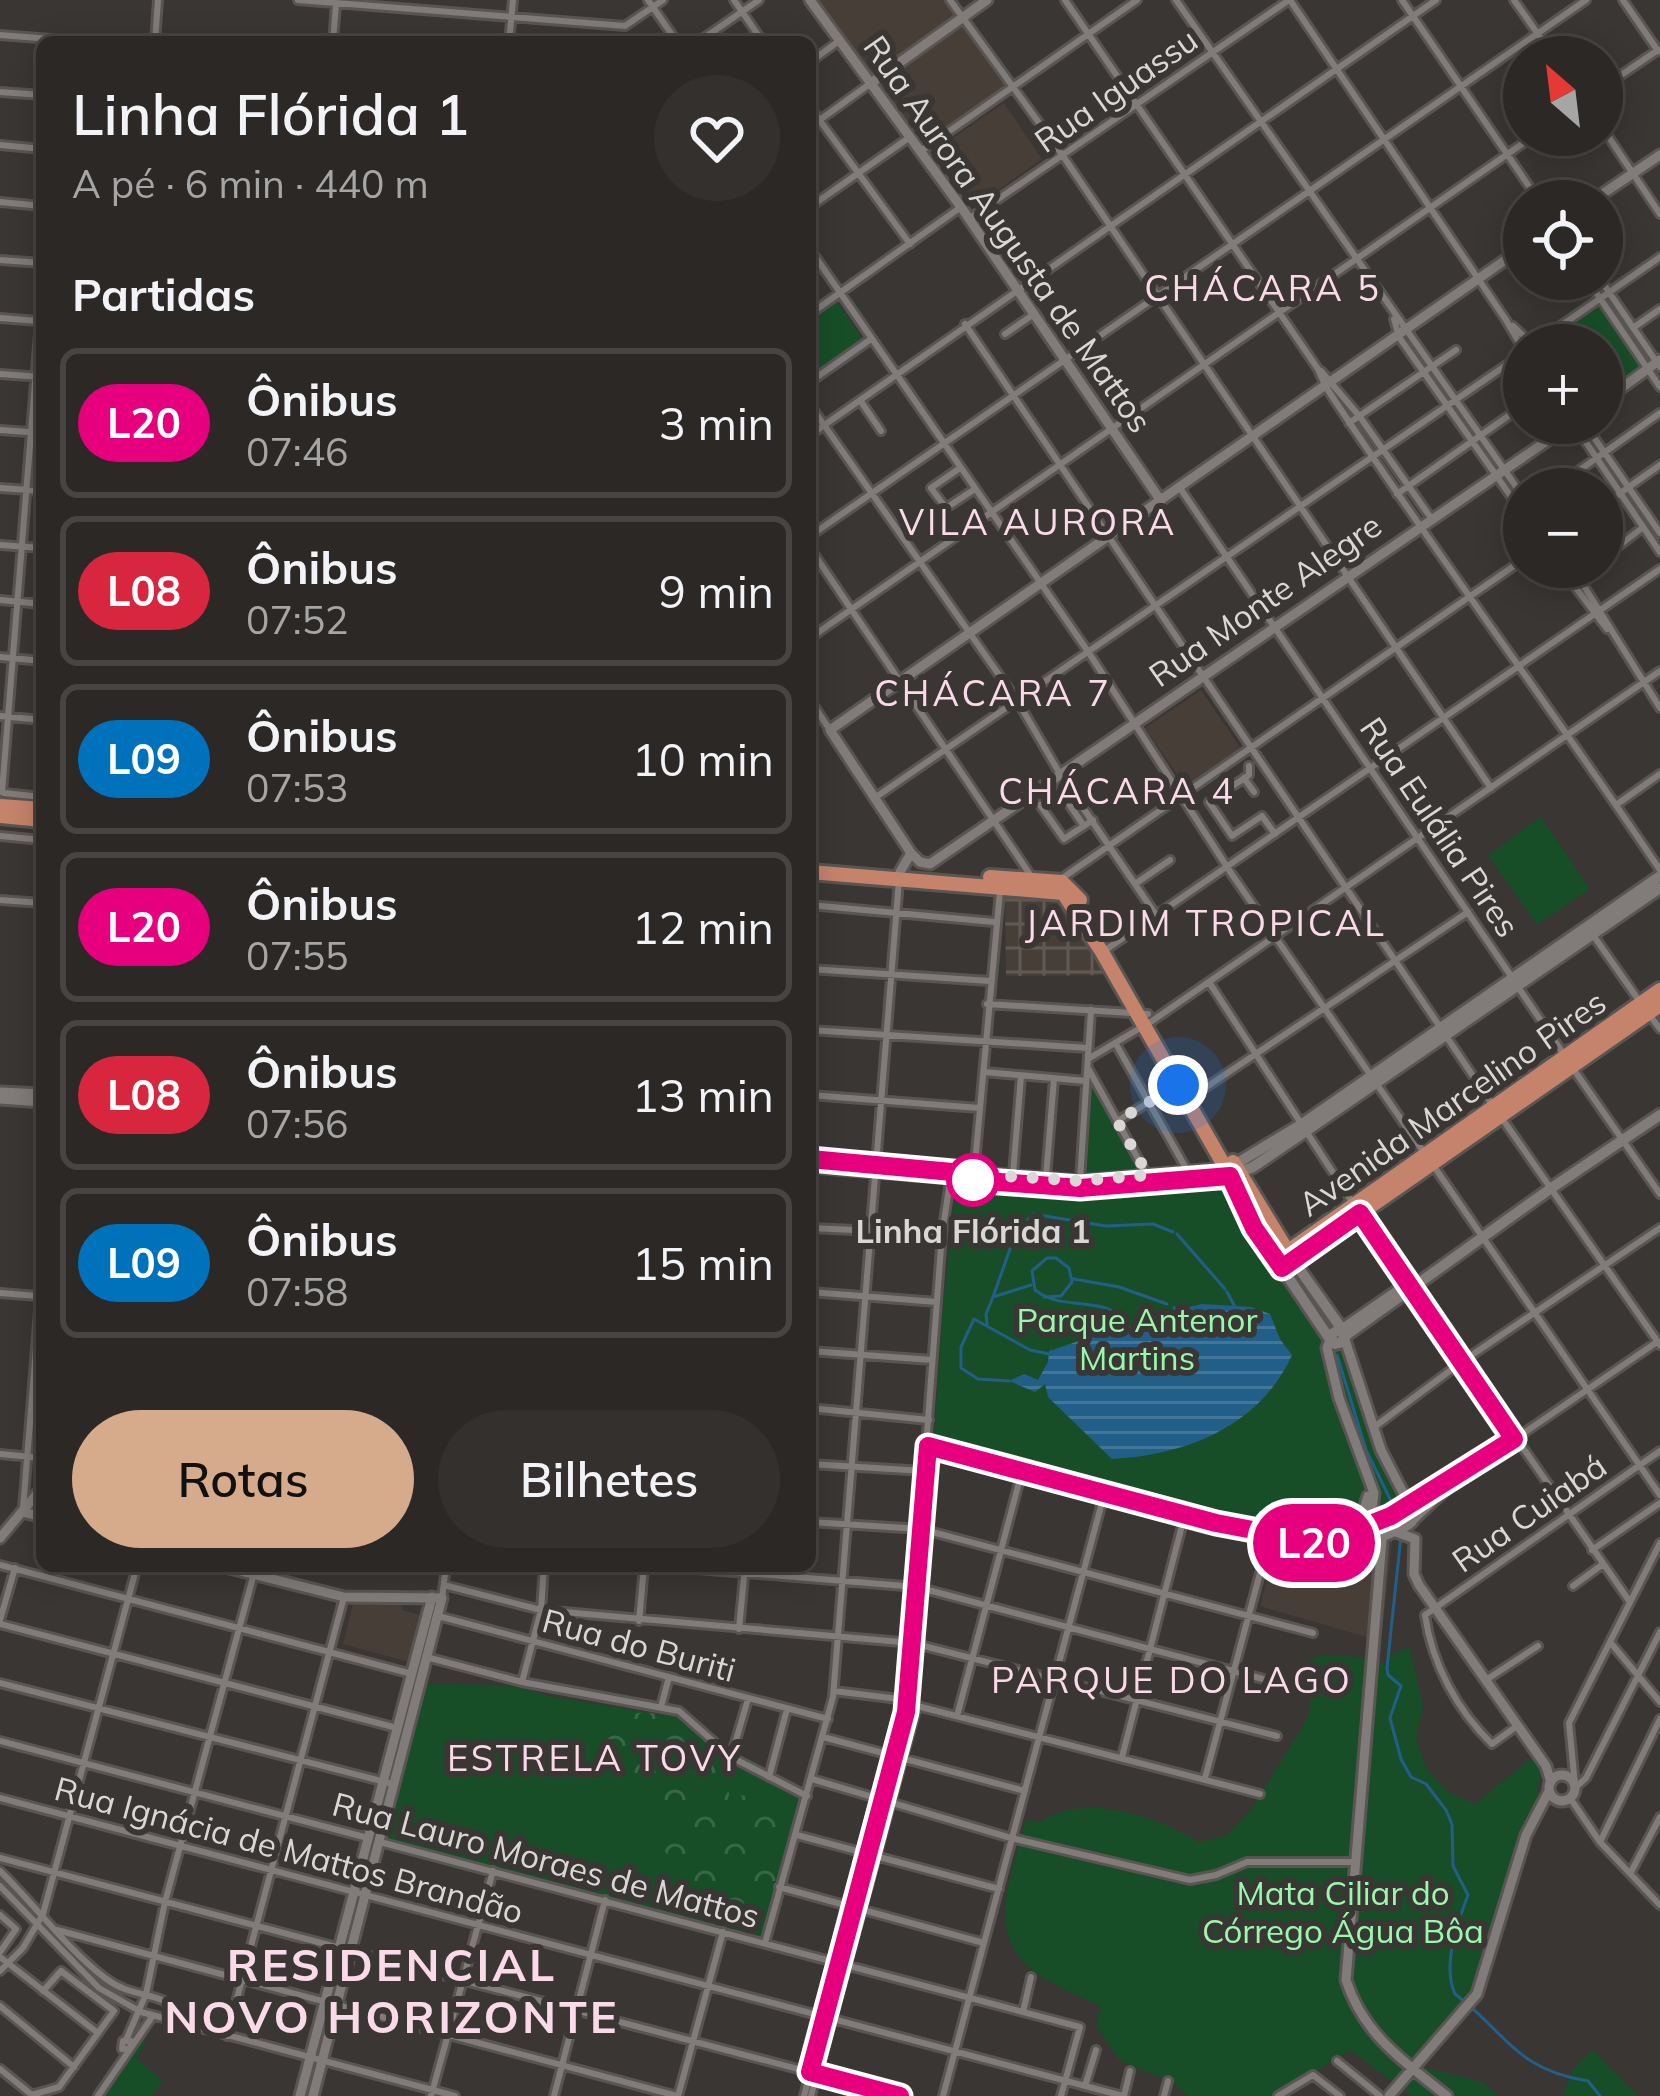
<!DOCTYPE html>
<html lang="pt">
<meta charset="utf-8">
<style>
body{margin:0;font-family:Mulish,sans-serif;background:#34302e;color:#f1f3f6;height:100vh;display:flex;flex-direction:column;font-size:45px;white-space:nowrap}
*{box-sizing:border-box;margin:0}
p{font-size:39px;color:#a6a6a7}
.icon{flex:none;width:66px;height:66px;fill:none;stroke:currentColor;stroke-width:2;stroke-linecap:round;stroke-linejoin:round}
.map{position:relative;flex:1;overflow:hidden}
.side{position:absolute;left:36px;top:36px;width:780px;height:1536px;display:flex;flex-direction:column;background:#2c2826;border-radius:18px;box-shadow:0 6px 30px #0003,0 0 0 3px #484443}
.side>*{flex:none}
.badge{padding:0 24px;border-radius:39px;font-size:42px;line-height:78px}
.needle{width:78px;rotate:332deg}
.tools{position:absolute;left:1503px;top:36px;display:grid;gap:24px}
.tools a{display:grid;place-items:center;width:120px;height:120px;border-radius:50%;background:#2c2826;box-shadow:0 6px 30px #0003,0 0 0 3px #484443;font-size:60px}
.you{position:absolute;width:60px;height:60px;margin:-30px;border:9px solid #fff;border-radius:50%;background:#1a73e8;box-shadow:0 0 0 18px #1a73e833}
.map>.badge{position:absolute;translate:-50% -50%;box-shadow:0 0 0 6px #fff}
h2{padding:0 36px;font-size:45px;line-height:108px}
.round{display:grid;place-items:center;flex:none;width:126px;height:126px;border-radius:63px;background:#34302e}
.overview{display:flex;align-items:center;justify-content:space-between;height:204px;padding:0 36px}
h1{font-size:57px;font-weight:600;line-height:90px}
.button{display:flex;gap:24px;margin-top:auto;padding:24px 36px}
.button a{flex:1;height:138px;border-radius:72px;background:#d6ab8b;color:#111;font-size:48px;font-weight:600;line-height:138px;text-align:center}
.button a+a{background:#34302e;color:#f1f3f6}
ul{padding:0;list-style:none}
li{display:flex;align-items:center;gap:36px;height:150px;margin:0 24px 18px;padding:0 12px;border:6px solid #484443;border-radius:18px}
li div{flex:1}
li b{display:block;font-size:45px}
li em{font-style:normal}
li .badge{min-width:132px;font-weight:700;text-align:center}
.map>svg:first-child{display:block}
.built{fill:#473e37}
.industrial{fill:url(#industrial-grid)}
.green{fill:#174e27}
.forest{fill:url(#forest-crowns)}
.water{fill:url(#water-rules)}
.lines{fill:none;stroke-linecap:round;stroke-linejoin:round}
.stream{stroke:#225f88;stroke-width:3}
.minor-casing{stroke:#585552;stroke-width:12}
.tertiary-casing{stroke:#585552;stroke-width:15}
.secondary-casing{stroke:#585552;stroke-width:16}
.primary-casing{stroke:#585552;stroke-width:20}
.minor{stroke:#817c79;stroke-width:6}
.tertiary{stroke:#817c79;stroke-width:9}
.secondary{stroke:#817c79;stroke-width:10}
.primary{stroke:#c6836b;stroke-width:14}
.line-casing{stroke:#fff;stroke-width:27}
.line{stroke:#e6007e;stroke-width:18}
.walk{stroke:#dad8d6;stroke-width:12;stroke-dasharray:0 21.6}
.stop-dot{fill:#fff;stroke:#e6007e;stroke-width:6}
.labels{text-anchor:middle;stroke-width:12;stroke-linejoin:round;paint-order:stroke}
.street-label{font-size:33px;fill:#dad8d6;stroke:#3a3633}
.stop-label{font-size:33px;font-weight:bold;fill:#dad8d6;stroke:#3a3633}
.park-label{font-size:33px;fill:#96f9ab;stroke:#3a3633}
.neighbourhood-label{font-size:36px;letter-spacing:3px;fill:#fadae8;stroke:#3a3633}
.district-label{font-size:45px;font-weight:bold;letter-spacing:3px;fill:#fadae8;stroke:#3a3633}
</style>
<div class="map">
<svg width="1660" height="2096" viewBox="0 0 1660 2096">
<defs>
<pattern id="industrial-grid" width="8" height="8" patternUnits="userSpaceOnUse" patternTransform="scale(3)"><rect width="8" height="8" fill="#473e37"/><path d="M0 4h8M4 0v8" fill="none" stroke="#615953"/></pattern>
<pattern id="forest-crowns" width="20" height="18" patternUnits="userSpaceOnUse" patternTransform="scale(3)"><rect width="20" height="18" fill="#174e27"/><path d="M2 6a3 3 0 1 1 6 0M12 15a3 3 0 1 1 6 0" fill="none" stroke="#386746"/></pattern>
<pattern id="water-rules" width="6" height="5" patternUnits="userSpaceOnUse" patternTransform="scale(3)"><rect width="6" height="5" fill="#225f88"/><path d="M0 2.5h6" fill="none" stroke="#427598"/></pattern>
</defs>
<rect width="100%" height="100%" fill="#3a3633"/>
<path class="built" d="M810,0H950L1014,86L921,151Z
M1004,103L1042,159L974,207L938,148Z
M1201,690L1241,749L1185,786L1145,728Z
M1393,1534L1381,1641L1260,1606L1276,1544L1301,1550L1342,1547Z
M354,1600H403L402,1610L423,1616L409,1662L343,1644Z"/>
<path class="industrial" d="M1053,894L1059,896L1110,975L1006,976L1005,895Z"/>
<path class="green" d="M1006,224L1034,266L1013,281L984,239Z
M835,299L863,339L810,377V317Z
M1600,303L1644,366L1602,398V345H1537Z
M1541,817L1590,889L1537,925L1488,855Z
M1091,1084L1096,1089L1144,1173L1085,1175Z
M957,1181C1050,1197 1135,1188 1228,1182L1265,1257L1315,1324L1326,1348L1330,1345L1343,1353L1374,1449L1403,1504C1366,1519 1336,1538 1295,1534L1022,1466L934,1438L943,1303Z
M1410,1647L1423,1706L1416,1738L1427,1770L1449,1792L1475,1804L1534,1756L1544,1769L1537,1789L1543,1805L1518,1851L1483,1949L1473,1994L1428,2046L1406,2063L1482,2082L1499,2096H1412L1350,2050L1277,2096H1188L1174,2083L1119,2060L1096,2025L1100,2007C1079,1995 1052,1986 1033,1971C983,1932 1013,1869 1026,1820L1041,1822C1085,1791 1157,1817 1199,1842L1227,1835L1253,1807L1308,1717L1312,1689L1301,1684L1305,1661C1332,1649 1358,1658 1387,1664L1389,1655Z
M424,1684L511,1685L550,1696L681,1718L727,1760L803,1799L762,1937L381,1837Z
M141,2041L146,2044L136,2058L163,2081L152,2096H106Z
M1593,2050L1638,2096H1562L1574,2068Z"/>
<path class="forest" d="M645,1712L681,1718L727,1760L729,1795L754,1796L797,1821L778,1892C719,1921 698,1895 663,1849L675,1817L644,1782L595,1758L616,1716Z"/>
<path class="water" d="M1202,1304L1251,1307L1270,1314L1280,1339L1292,1355C1260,1426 1187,1455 1112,1459L1048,1397L1045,1384L1035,1392L1009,1381L1024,1374L1038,1380L1048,1362L1049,1351L1082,1340L1086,1335L1142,1326L1145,1321L1171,1312L1174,1305L1177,1310Z"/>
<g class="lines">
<path class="stream" d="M1177,1234L1225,1289
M1074,1279L1119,1287L1167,1304
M1227,1292L1235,1307
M993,1297L1015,1235L1033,1214L1106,1226L1153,1224L1173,1232
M1044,1297L1061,1296L1072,1282L1069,1268L1056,1258H1047L1032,1271L1035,1290C1056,1306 1078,1301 1102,1307C1111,1309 1120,1316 1128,1320L1129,1328
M987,1324L986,1314L993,1297L1031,1285
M1337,1355L1366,1450L1394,1507
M1009,1381L978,1379L961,1368V1347L974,1319L1030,1350L1049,1354
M1401,1536L1387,1668L1388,1675L1401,1686L1390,1718L1401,1759L1411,1777L1426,1784L1446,1810L1452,1824L1453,1866L1468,1895C1457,1924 1442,1965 1455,1994C1506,2032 1515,2070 1588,2081L1600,2096"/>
<defs>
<path id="minor" d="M298,0L625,26L663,0
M648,0L677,42
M734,0L763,42
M950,0L1063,156L1491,788
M1065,0L1318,369L1326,387C1433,551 1551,707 1660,870
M1176,0L1524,498
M1290,0L1506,320L1524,351
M1402,0L1539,201
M1514,0L1554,57
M1623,0L1658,51
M0,35L89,42
M155,42L158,0
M333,42L336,4
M509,42L513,0
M698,42L759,0
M810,62L839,41
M1602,88L1658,50
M0,92L42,95
M810,107L910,244
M810,127L871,83
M1602,127L1660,214
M0,145L42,149
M921,151L1137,0
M0,202L42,206
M810,207L910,137
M969,219L1289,0
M810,249L1089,653L1231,873L1425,1154
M0,260L42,263
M1587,279L1660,387
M1600,279L1660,367
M810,314L961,207
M0,318L38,321
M1394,319L1399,337L1524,515
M965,324L1494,1107
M1513,326L1533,345
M1633,328L1660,309
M1005,334L1034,314
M1533,345L1660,257
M1321,371L1360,417L1431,518
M0,374L42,377
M810,382L871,339
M860,400L881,431
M810,405L1018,702L1060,774L1156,915
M1349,423L1456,350
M1573,423L1660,552
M1584,423L1660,533
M0,430L42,433
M810,435L1436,0
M960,468L931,488L946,508L975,489
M0,488L42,491
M1180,488L1511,976
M1553,489L1660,413
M1397,494L1524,405
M1602,506L1660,465
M810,536L1586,0
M0,545L42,548
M810,548L1031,876
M1602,559L1642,528
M1560,567L1607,629
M1572,567L1660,708
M1579,577L1591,567
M0,600L42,604
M810,638L1535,135
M0,657L42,661
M810,700L830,730
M0,716L42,720
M1249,766V775L1209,802L1232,836L1262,816L1275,834
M1244,778L1254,792
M1060,791L1084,826
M2,792L40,321
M4,793L42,797
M876,797L1524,353
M1040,805L1064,839L1093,820
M1616,805L1660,774
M0,836L42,840
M1058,881L1524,559
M1135,884L1170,860
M0,900L42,903
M810,905L994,922
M1593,935L1640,1002
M1104,951L1660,569
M810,969L990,981
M1209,982L1354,1205
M1518,987L1565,1056
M987,1004L1148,1014
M1648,1013L1660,1029
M810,1030L1088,1048
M1117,1046L1187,1170
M1088,1059L1152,1021L1660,671
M1572,1067L1660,1194
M1089,1070L1146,1173
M984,1072L1086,1081
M810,1095L979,1108
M1187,1100L1468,912
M1501,1117L1660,1345
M1117,1121L1175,1087
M1433,1165L1660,1495
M974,1174L1000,891
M1013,1174L1021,1076
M1046,1177L1054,1079
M1080,1180L1091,1010
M1362,1216L1630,1602
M810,1228L942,1234
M810,1292L937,1302
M0,1293L38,1296
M810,1351L932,1360
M810,1408L929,1420
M1373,1428L1463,1361L1660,1228
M928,1446L1270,1536L1334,1546L1362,1543
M0,1454L42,1458
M810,1464L924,1471
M1410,1505L1515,1439L1657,1342
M23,1509L42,1274
M1415,1520L1462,1476
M810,1522L921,1529L1313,1633
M1592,1550L1660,1503
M0,1565L412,1674
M661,1566L917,1587L1286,1685
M444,1585L541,1610L912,1643L1277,1736
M1573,1586L1603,1564
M442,1598L446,1566
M438,1616L828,1719
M0,1620L15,1568
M639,1621L644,1566
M0,1624L397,1728
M739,1629L745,1566
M1610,1642L1660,1702
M426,1657L522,1682L679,1711L731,1757L807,1796
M1486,1680L1538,1646
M522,1682L541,1610L544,1566
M0,1683L393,1784
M834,1691L907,1700
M661,1707L669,1677
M957,1716L1022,1471
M1517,1726L1492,1744C1457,1710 1432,1664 1425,1615L1660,1451
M823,1737L1025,1791
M0,1741L368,1838
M731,1757L748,1699
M1122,1757L1185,1514
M769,1777L787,1709
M1205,1778L1270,1536
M812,1779L1011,1838L1190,1880L1216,1875L1247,1862H1353
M1575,1785L1569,1723L1660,1543
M1577,1786L1586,1778L1660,1632
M0,1798L1123,2096
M1570,1798L1600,1842L1660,1905
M797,1835L999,1889
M380,1842L1080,2027L1061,2096
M1600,1842L1660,1719
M0,1858L900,2096
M0,1871C35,1905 66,1948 105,1978C138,2003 162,1985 193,2025
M1631,1872L1660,1817
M0,1886L99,1988L141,2012L455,2096
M779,1887L984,1943
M0,1915L16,1929L0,1952
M57,1930L677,2096
M765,1943L833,1697L899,880
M0,1957L98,2033
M0,1971L23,1948L43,1914L137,1566
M0,2006L74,2067
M1023,2012L1031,1977
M227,2036L344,1597
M126,2040L146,1994L165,1902L256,1566
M123,2041H131L130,2049H122Z
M1337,2061L1380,2096
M0,2069L32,2095
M1085,2086L1096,2050
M32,2095L59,2087L114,2011L61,1971L43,1991
M98,2096L152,2017
M431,2096L493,1871
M554,2096L605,1900
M678,2096L723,1932
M804,2096L906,1712L942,1234L951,1175
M811,2096L917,1706L1260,1794
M943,2096L1105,1491
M1124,2096L1130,2071
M1164,2096L1168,2081
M1278,2096L1313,2075L1340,2096"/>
<path id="tertiary" d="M810,0L961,207L1161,501
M871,83L987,0
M1592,201L1660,155
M1524,247L830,730L911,853L920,862L930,864L1573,423
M1602,402L1660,360
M900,872L911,853
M0,1092L42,1094
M0,1099L42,1102
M810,1159L1080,1181L1226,1168
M810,1167L1080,1188L1230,1176
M1330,1340L1327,1348L1339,1398L1374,1493L1372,1510L1361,1534L1363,1541L1369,1543L1407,1526L1412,1522L1413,1512L1381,1450L1345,1340
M23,1512L42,1517
M1363,1528L1410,1505
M1396,1532L1415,1539L1414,1574L1419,1585L1546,1766L1551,1782
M1342,1534L1362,1516L1368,1496
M0,1538L42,1488
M1382,1540L1346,1980C1363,2034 1404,2062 1447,2096
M221,1566L344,1597L442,1598L313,2096
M1549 1788a13 13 0 1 1 26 0a13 13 0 1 1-26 0Z
M300,2096L432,1597
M1389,2096L1477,1994L1526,1835L1549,1791"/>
<path id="secondary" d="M1231,1167L1302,1124L1660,876
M1233,1175L1253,1167L1306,1131L1660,888
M1293,1260L1344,1332L1343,1342L1335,1344L1330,1335L1340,1329
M1282,1268L1329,1338
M1341,1330L1409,1283H1418
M1345,1336L1550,1189L1660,1115"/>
<path id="primary" d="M0,806L42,809
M0,816L42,820
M810,872L1063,893L1102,952L1221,1160L1254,1228L1282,1268L1660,1005
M990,877L1062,882L1080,900
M1233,1162L1293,1260
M1281,1256L1660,990"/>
</defs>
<use href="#minor" class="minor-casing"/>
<use href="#tertiary" class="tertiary-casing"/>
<use href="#secondary" class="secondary-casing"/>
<use href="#primary" class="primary-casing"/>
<use href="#minor" class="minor"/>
<use href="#tertiary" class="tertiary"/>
<use href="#secondary" class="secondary"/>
<use href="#primary" class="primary"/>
</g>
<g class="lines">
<defs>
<path id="line" d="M810,1159L974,1174L973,1180L1080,1188L1230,1176L1254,1228L1282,1268L1360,1213L1514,1439L1391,1516L1322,1543L1216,1523L928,1446L906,1712L810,2072L900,2096"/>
</defs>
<use href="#line" class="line-casing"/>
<use href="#line" class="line"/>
<path class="walk" d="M973,1180L974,1174L1080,1181L1148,1175L1117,1121L1178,1085"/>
</g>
<circle class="stop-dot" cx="973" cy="1180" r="24"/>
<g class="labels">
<g class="street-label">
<text transform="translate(1116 90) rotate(-35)" y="12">Rua Iguassu</text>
<text transform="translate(1008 234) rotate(55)" y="12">Rua Aurora Augusta de Mattos</text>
<text transform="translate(1265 600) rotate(-35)" y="12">Rua Monte Alegre</text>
<text transform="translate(1440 827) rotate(56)" y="12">Rua Eulália Pires</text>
<text transform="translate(1452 1103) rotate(-35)" y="12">Avenida Marcelino Pires</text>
<text transform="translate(1529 1513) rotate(-35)" y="12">Rua Cuiabá</text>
<text transform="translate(639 1645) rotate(15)" y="12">Rua do Buriti</text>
<text transform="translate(289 1850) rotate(15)" y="12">Rua Ignácia de Mattos Brandão</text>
<text transform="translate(546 1860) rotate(15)" y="12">Rua Lauro Moraes de Mattos</text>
</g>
<g class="stop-label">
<text x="973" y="1243">Linha Flórida 1</text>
</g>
<g class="park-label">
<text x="1137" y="1332">Parque Antenor<tspan x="1137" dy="38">Martins</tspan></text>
<text x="1343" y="1905">Mata Ciliar do<tspan x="1343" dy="38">Córrego Água Bôa</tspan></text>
</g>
<g class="neighbourhood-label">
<text x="1263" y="301">CHÁCARA 5</text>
<text x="1038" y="535">VILA AURORA</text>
<text x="993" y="706">CHÁCARA 7</text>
<text x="1117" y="804">CHÁCARA 4</text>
<text x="1206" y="936">JARDIM TROPICAL</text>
<text x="1172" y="1693">PARQUE DO LAGO</text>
<text x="595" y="1771">ESTRELA TOVY</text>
</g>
<g class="district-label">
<text x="392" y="1981">RESIDENCIAL<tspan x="392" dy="52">NOVO HORIZONTE</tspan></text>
</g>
</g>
</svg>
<div class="tools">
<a><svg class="needle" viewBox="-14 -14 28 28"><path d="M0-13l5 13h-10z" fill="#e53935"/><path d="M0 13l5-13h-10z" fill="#a6a6a7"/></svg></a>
<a><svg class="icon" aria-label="locate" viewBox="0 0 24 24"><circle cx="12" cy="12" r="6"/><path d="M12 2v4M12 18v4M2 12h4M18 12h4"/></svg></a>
<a>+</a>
<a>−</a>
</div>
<div class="you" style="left:1178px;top:1085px"></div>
<b class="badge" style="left:1314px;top:1543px;background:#e6007e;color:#fff">L20</b>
<section class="side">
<div class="overview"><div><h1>Linha Flórida 1</h1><p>A pé · 6 min · 440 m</p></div><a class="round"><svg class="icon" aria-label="heart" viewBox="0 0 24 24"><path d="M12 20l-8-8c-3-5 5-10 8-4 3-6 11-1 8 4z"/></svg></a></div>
<h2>Partidas</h2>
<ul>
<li><span class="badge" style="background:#e6007e;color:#fff">L20</span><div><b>Ônibus</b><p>07:46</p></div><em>3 min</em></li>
<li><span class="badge" style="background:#d7263d;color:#fff">L08</span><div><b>Ônibus</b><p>07:52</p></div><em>9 min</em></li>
<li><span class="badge" style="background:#0072bc;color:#fff">L09</span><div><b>Ônibus</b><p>07:53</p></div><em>10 min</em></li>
<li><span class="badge" style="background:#e6007e;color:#fff">L20</span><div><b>Ônibus</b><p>07:55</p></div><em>12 min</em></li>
<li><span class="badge" style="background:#d7263d;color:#fff">L08</span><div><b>Ônibus</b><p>07:56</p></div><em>13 min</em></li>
<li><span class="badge" style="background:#0072bc;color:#fff">L09</span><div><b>Ônibus</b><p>07:58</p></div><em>15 min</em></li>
</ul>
<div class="button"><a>Rotas</a><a>Bilhetes</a></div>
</section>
</div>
